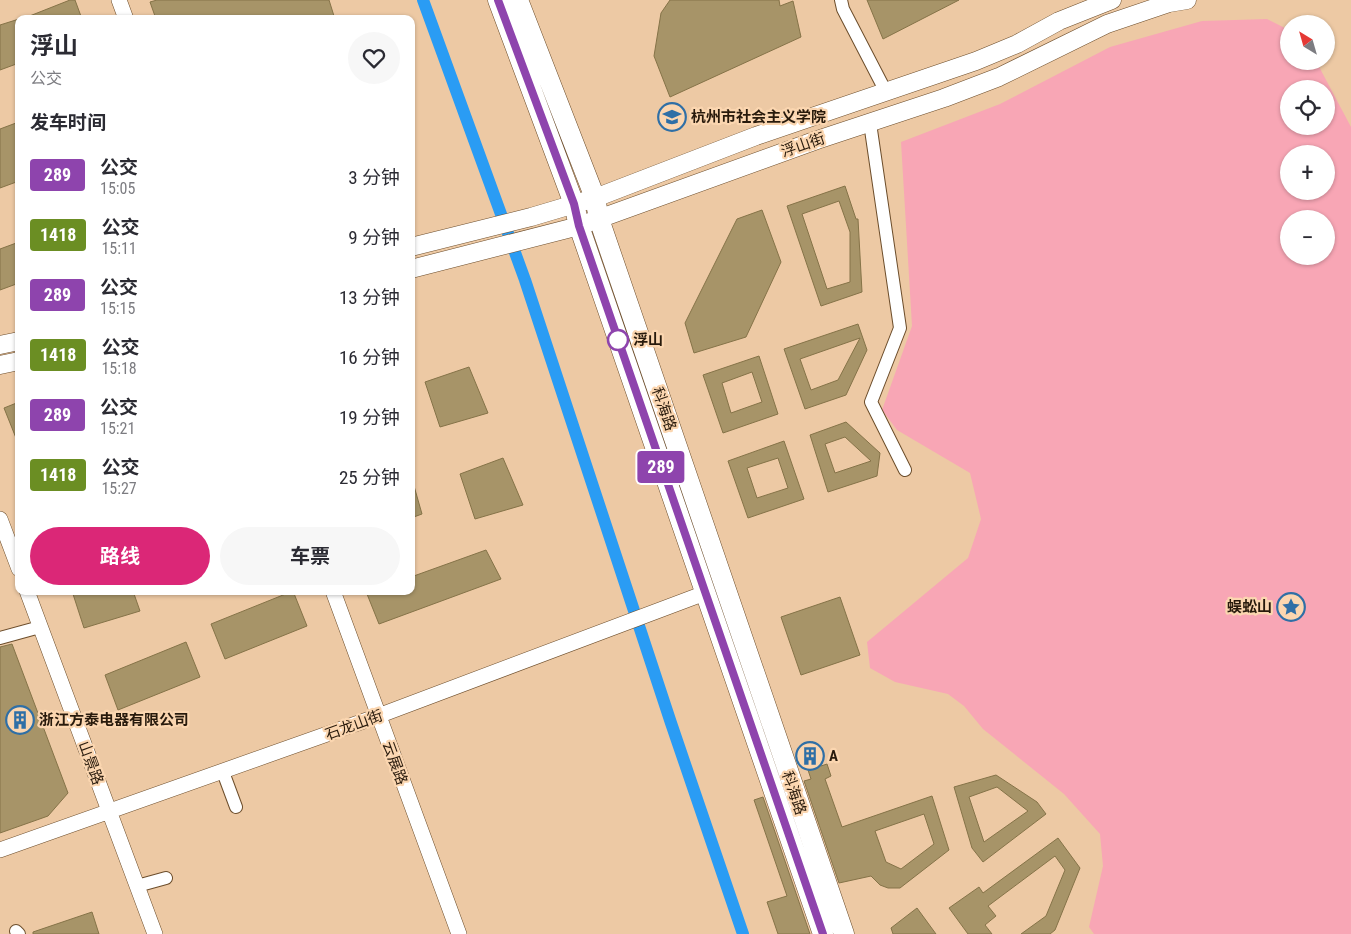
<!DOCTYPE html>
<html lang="zh">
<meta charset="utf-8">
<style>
body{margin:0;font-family:"Roboto Condensed","Noto Sans SC",sans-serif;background:#f7f7f7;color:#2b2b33;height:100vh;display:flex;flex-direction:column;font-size:19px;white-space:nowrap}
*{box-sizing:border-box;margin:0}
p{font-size:16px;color:#7c7c81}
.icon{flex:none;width:28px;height:28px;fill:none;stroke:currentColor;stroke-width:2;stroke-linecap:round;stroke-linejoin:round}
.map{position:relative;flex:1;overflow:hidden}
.sheet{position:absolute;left:15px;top:15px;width:400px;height:580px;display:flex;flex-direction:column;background:#fff;border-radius:10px;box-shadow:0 1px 4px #0004}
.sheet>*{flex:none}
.badge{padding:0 10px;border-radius:4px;font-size:18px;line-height:32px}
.needle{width:32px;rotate:323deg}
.tools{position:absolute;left:1280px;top:15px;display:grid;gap:10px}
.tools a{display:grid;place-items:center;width:55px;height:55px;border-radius:50%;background:#fff;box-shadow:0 1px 4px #0004;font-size:25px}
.map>.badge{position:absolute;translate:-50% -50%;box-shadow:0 0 0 2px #fff}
h2{padding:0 15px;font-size:19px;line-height:45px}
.round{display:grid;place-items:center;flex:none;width:52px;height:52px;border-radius:26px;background:#f7f7f7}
.summary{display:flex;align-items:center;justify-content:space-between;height:85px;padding:0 15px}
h1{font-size:24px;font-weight:700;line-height:38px}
.primary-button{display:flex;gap:10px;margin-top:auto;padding:10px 15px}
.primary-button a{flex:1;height:58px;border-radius:30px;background:#db2777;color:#fff;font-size:20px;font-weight:700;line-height:58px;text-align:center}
.primary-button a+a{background:#f7f7f7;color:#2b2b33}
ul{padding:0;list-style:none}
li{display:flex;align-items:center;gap:15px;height:60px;padding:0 15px}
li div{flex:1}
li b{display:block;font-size:19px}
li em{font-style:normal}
li .badge{min-width:55px;font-weight:700;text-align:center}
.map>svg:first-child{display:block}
.green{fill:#f8a6b5;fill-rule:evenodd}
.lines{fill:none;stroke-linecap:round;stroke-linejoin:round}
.canal{stroke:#2a9cf4;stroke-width:12}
.building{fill:#a79468;stroke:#857348;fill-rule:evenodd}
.minor-casing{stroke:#6c4d2b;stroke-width:14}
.tertiary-casing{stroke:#6c4d2b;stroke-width:16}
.secondary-casing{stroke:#6c4d2b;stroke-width:19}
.trunk-casing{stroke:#6c4d2b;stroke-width:21}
.minor{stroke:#fff;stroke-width:12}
.tertiary{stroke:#fff;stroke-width:15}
.secondary{stroke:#fff;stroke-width:18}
.trunk{stroke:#fff;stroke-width:20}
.line-casing{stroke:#fff;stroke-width:11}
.line{stroke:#8e44ad;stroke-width:8}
.stop-dot{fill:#fff;stroke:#8e44ad;stroke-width:2.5}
.labels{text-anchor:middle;stroke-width:4.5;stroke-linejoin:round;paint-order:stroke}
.poi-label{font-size:15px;font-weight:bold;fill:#281a0c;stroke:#fbd6b0;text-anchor:start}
.street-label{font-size:15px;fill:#281a0c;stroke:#fbd6b0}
.stop-label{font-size:15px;font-weight:bold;fill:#281a0c;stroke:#fbd6b0;text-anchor:start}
</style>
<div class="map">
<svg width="1351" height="934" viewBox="0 0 1351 934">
<rect width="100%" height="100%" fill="#edc9a4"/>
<path class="green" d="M1267,19L1289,30V61H1316L1351,127V934H1094L1089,927L1103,866L1100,834L1064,794L983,729L964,706L948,694L895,682L870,668L867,642L968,558L981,519L970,473L897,430L882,410L912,326L901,142L1000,104L1110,47L1202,21ZM1289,89H1326V126H1289ZM1289,154H1326V191H1289ZM1289,219H1326V256H1289Z"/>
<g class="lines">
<path class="canal" d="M423,0L525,280L671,723L743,934"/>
</g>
<path class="building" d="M70,0H75L82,19H22Z
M157,0H329L334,16L328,19H156L150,2Z
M670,0H779L780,6L793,1L801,37L670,97L654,56L661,13Z
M867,0H959L883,39Z
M19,19V63L0,70V25Z
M16,123L19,131V181L0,188V129Z
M845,186L856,219H858L862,292L821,306L787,206ZM839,201L850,232V282L827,289L802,214Z
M762,210L781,262L746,337L694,353L685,323L737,219Z
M19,242V283L0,290V249Z
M858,324L867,350L846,395L805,409L784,349ZM860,338L838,380L811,390L800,359Z
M759,356L778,414L723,433L703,375ZM752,372L762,402L731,413L722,383Z
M469,367L488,413L440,427L425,382Z
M19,402V443H18L4,408Z
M846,422L880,453L877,476L828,492L810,435ZM845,437L871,461L835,473L825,444Z
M784,441L804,499L748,518L728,461ZM778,458L788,488L757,498L747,468Z
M503,458L523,505L475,519L460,474Z
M411,486H414L422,514L411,518Z
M486,550L501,579L379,624L367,594L374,591H411V577Z
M72,591H133L140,611L84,628Z
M293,591L307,626L225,659L211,624Z
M840,597L860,655L801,675L781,617Z
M186,642L200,677L118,710L105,675Z
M12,644L68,793L48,816L0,833V647Z
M813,742L821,766L827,764L831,776L825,779L842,827L932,796L949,850L900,888H888L880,885L871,876L839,883L804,781L811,779L800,746ZM924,814L934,844L901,869L886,862L875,831Z
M996,775L1037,802L1046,814L983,862L972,848L954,787ZM997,787L1028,811L984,842L969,797Z
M763,797L810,934H778L767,902L787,896L754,800Z
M1058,838L1080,868L1055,930L1050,934H1021L1046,916L1065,870L1055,856L988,906L996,916L985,925L992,934H968L949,908L979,887L983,893Z
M917,908L936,934H893L891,928Z
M92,912L99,934H33V932Z"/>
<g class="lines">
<defs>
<path id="minor" d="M841,0L843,9L886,92
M870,123L900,328L871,402L905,470
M0,638L40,627
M223,772L236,807
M137,886L166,878
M16,931L19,934"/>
<path id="tertiary" d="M119,0L126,19
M0,519L19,569
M27,591L155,934
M333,591L459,934
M0,850L378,716L705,593"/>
<path id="secondary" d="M411,247L531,217L595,198L756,136L976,61L1017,44L1059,21L1112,0
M411,269L579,226L817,140L944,98L999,77L1107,24L1169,3L1187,0
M0,345L19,341
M0,365L19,361"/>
<path id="trunk" d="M498,0L574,204L579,226L823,934
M518,0L595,198L599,219L844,934"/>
</defs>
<use href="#minor" class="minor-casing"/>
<use href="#tertiary" class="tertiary-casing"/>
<use href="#secondary" class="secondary-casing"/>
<use href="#trunk" class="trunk-casing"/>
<use href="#minor" class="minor"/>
<use href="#tertiary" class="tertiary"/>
<use href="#secondary" class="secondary"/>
<use href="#trunk" class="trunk"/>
</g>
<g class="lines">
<defs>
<path id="line" d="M498,0L574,204L579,226L823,934"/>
</defs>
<use href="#line" class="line-casing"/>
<use href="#line" class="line"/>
</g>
<defs>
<symbol id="school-ring" viewBox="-11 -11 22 22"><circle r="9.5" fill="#fbd6b0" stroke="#2f6fa6" stroke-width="1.5"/><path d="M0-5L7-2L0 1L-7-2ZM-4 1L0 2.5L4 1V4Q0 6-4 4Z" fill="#2f6fa6"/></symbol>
<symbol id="sight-ring" viewBox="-11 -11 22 22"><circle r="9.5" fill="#fbd6b0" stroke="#2f6fa6" stroke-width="1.5"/><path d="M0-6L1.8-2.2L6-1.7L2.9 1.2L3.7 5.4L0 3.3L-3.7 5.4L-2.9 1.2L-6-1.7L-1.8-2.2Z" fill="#2f6fa6"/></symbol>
<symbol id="building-ring" viewBox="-11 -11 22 22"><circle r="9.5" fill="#fbd6b0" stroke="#2f6fa6" stroke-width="1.5"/><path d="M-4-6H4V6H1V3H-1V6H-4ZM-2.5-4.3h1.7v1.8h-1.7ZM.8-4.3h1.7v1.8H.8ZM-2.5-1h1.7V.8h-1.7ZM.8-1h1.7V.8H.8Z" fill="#2f6fa6"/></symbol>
</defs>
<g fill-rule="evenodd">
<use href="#school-ring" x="656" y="101" width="32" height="32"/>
<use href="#sight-ring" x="1275" y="591" width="32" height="32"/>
<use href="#building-ring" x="4" y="704" width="32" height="32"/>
<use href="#building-ring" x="794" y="740" width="32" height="32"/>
</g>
<circle class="stop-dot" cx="618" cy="340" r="10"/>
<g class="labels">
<g class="poi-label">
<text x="691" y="122">杭州市社会主义学院</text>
<text x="1272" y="612" text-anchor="end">蜈蚣山</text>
<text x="39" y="725">浙江方泰电器有限公司</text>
<text x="829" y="761">A</text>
</g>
<g class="street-label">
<text transform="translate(803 145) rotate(-19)" y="5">浮山街</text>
<text transform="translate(664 409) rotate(71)" y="5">科海路</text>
<text transform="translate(354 725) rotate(-20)" y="5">石龙山街</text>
<text transform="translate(91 763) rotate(70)" y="5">山景路</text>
<text transform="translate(395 763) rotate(70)" y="5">云展路</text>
<text transform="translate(794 793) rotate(71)" y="5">科海路</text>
</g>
<g class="stop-label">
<text x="633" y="345">浮山</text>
</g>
</g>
</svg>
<div class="tools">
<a><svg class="needle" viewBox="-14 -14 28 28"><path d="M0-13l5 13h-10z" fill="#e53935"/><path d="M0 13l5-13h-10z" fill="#7c7c81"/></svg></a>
<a><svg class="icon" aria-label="locate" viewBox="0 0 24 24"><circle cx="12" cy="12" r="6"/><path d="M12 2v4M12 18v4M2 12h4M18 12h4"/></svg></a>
<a>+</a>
<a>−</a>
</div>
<b class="badge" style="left:661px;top:467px;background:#8e44ad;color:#fff">289</b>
<section class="sheet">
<div class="summary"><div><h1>浮山</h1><p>公交</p></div><a class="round"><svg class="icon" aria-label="heart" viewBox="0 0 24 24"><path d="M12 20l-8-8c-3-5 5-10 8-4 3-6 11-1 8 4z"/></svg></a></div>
<h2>发车时间</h2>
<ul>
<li><span class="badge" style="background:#8e44ad;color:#fff">289</span><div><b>公交</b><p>15:05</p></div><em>3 分钟</em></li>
<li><span class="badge" style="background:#6b8e23;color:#fff">1418</span><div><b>公交</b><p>15:11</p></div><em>9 分钟</em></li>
<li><span class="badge" style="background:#8e44ad;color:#fff">289</span><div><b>公交</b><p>15:15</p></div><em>13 分钟</em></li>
<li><span class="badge" style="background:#6b8e23;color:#fff">1418</span><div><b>公交</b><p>15:18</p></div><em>16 分钟</em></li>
<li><span class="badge" style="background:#8e44ad;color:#fff">289</span><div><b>公交</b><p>15:21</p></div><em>19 分钟</em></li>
<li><span class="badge" style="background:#6b8e23;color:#fff">1418</span><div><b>公交</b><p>15:27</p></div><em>25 分钟</em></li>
</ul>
<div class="primary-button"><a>路线</a><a>车票</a></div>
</section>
</div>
